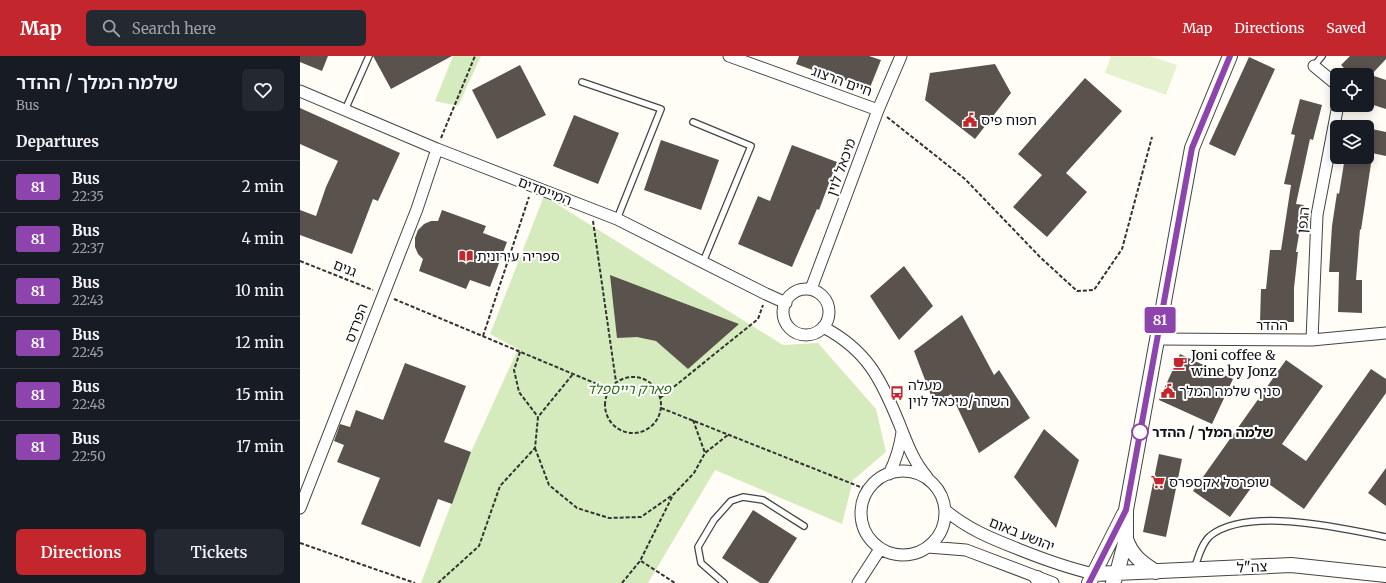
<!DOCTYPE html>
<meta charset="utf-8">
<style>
body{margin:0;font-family:Merriweather,"Noto Sans Hebrew",serif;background:#242831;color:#f1f3f6;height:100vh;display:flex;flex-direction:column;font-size:15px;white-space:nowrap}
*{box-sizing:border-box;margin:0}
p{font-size:13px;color:#9ea1a6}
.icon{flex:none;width:22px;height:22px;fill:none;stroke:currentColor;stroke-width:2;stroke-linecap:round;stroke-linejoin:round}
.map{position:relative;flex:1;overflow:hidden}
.side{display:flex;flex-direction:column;background:#171b24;width:300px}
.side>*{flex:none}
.badge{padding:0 8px;border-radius:3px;font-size:14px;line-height:26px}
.controls{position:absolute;left:1030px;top:12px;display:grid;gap:8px}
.controls a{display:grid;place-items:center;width:44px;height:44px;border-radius:6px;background:#171b24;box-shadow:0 2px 10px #0003;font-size:20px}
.map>.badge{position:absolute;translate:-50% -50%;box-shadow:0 0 0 2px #fff}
h2{padding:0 16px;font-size:15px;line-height:36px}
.round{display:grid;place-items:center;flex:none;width:42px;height:42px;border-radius:6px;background:#242831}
.head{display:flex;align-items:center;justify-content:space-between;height:68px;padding:0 16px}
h1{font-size:19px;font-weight:600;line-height:30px}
.action{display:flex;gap:8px;margin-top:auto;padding:8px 16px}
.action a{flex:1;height:46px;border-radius:6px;background:#c4262e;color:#fff;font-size:16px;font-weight:600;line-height:46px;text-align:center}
.action a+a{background:#242831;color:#f1f3f6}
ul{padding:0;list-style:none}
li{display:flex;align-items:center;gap:12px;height:52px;padding:0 16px;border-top:1px solid #363941}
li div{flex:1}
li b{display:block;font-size:15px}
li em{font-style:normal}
li .badge{min-width:44px;font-weight:700;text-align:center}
header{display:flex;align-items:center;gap:24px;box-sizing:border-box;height:56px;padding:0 20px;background:#c4262e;color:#fff}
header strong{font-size:19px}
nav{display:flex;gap:22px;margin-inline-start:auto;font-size:14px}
.search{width:280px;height:36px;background:#242831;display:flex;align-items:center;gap:10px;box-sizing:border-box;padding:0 14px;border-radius:6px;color:#9ea1a6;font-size:15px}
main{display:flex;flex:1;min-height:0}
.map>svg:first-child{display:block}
.green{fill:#d5ebbd}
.pitch{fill:#e6f2cf}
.building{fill:#5a524d}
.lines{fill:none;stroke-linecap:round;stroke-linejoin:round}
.service-casing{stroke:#444;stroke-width:8}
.minor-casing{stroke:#444;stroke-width:13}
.tertiary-casing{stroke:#444;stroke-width:16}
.path{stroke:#333;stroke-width:2;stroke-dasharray:4 2;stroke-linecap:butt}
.service{stroke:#fff;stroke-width:5.5}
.minor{stroke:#fff;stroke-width:11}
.tertiary{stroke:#fff;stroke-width:14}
.line-casing{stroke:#fff;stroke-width:9}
.line{stroke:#8e44ad;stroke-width:6}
.stop-dot{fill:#fff;stroke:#8e44ad;stroke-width:2}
.labels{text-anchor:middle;stroke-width:4;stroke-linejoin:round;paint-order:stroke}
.street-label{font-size:14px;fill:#111;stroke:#fff}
.poi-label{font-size:14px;fill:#111;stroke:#fff;text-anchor:start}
.park-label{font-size:14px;font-style:italic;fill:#2f6b1f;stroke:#fff}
.stop-label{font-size:14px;font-weight:bold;fill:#111;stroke:#fff;text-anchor:start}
</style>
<header>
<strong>Map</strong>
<div class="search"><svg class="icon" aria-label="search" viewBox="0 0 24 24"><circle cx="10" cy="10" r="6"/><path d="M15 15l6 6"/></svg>Search here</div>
<nav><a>Map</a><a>Directions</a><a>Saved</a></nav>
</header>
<main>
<section class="side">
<div class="head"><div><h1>שלמה המלך / ההדר</h1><p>Bus</p></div><a class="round"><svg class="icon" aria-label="heart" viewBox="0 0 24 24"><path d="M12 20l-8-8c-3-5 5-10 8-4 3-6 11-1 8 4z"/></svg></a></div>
<h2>Departures</h2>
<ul>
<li><span class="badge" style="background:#8e44ad;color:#fff">81</span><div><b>Bus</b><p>22:35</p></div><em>2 min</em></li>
<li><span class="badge" style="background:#8e44ad;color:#fff">81</span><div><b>Bus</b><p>22:37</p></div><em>4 min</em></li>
<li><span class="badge" style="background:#8e44ad;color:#fff">81</span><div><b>Bus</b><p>22:43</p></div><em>10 min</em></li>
<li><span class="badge" style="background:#8e44ad;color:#fff">81</span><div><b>Bus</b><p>22:45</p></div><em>12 min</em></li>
<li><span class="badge" style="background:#8e44ad;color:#fff">81</span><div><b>Bus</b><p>22:48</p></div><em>15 min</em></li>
<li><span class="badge" style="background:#8e44ad;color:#fff">81</span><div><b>Bus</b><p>22:50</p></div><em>17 min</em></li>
</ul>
<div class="action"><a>Directions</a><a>Tickets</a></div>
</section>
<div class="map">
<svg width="1086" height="527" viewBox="0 0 1086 527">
<rect width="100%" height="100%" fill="#fffdf5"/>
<path class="green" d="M153,0H181L158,50L135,45Z
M244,140L483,289L518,287L576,353L586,396L553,424L542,468L415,414L348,527H121L171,396L218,293L190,278Z"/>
<path class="pitch" d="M811,0H850L877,9L866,39L805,17Z"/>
<path class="building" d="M0,0H28L22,15L0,6Z
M73,0H152L91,33Z
M499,0H569L581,4L569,34L530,18L529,20L496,8Z
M1050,0H1086V3L1071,19L1086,24V53L1067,47V19H1051L1041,9Z
M949,1L975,13L935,100L909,88Z
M695,8L711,37L675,83L625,44L630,17Z
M220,9L246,59L197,83L172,34Z
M785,22L822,55L766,117L787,136L747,181L713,151L742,119L718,98Z
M1000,43L1022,49L1013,84L1010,83L996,148L1004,149L996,196H998L994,232V266H960L961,233H966L970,194H981L991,129L984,128L995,79L991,78Z
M0,52L100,97L78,145L73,143L52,198L0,179V154L16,160L26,131L38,105L0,88Z
M274,59L319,77L298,128L253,110Z
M1067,72L1086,76V100L1067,96Z
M361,84L419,104L401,154L344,134Z
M492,89L537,106L519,154L517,153L492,211L438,188L458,140L470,145Z
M1045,101H1072L1061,174L1060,173L1056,224H1062V257L1038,256L1039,216H1029L1032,170L1037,137L1039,138Z
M142,154L186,170L183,177L207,186L190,231L170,224L166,233L119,215L123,203L118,198L115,191V182L118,174L124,168L131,165H138Z
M604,210L633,250L599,284L570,240Z
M310,219L386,248L439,268L388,313L356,285L337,281L317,282Z
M662,259L694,319L699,314L730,362L679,397L651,338L635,350L614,295Z
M880,298L933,323L912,368L859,344Z
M986,304L1023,330L982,388L1006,405L1071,313L1086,323V337L1004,453L959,421L930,461L893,435Z
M105,307L166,330L144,386L171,396L152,448L138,443L120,491L61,468L80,422L37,406L44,389L34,385L40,368L50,371L56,354L83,364Z
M744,373L779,404L756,472L714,421Z
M859,398L882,403L866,481L843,476Z
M1086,412V450L1068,437Z
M453,454L497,482L468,527H460L422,502Z"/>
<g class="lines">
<defs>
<path id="service" d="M1014,10L1022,0
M282,26L361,53L317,163
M45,54L69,0
M393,66L451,90L403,206
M894,513C898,503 901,488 910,480C947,450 1042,472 1086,481
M424,527L401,507L398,491L414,464L431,445L443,441L463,444L504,470"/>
<path id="minor" d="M429,0L578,54
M1014,10L1037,29
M0,35L137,93L317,163L466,238L486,247
M511,233L578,54L601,0
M483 256a23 23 0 1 1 46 0a23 23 0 1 1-46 0Z
M523,271C567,294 581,323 599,367C607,387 613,405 627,421
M857,283L1012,284L1086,277
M1012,284L1017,159L1038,49
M561 457a42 42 0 1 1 84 0a42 42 0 1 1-84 0Z
M589,418C596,404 600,392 602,376
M0,452L117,153L137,93
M645,454C668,473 690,482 718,493C743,503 768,512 794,518
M628,491L666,494L753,527
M558,527L580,493"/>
<path id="tertiary" d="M826,483C832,500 841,506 856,516
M794,518L991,509L1086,519
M737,522L742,527
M789,527L824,458
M813,527L817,517L826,483V454L892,92L930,0"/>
</defs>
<use href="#service" class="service-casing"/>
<use href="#minor" class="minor-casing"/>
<use href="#tertiary" class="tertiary-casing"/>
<path class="path" d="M587,61L665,123L740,201L777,235L794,234L822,193L852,81
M141,82L175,0
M293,165L316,326
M0,205L73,234
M94,243L309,333
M183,280L229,141
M220,296L214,314L219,336L238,361
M305 349a28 28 0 1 1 56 0a28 28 0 1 1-56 0Z
M360,342L458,263L463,249
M361,352L568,434
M393,364L405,397
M235,392L249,429L277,452L309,462L341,461L374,438L394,417L405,397L429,378
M0,487L115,527
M341,505L375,527
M138,527L179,490L200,430L235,392L238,361L273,318
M322,527L340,505L373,439"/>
<use href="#service" class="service"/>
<use href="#minor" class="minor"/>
<use href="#tertiary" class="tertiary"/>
</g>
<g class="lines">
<defs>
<path id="line" d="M789,527L826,454L892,92L930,0"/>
</defs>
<use href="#line" class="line-casing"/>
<use href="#line" class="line"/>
</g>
<defs>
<symbol id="civic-bare" viewBox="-9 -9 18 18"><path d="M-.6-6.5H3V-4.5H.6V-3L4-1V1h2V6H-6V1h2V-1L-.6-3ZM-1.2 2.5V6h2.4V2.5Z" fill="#c4262e" stroke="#fff" stroke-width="2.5" paint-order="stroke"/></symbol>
<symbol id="library-bare" viewBox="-9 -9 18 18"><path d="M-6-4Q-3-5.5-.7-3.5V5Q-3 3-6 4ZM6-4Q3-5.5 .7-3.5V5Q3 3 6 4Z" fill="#c4262e" stroke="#fff" stroke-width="2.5" paint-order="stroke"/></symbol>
<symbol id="cafe-bare" viewBox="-9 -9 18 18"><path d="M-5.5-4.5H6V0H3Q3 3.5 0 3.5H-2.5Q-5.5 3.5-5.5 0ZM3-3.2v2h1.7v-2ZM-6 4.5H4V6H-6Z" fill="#c4262e" stroke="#fff" stroke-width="2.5" paint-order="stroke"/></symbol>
<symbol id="bus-bare" viewBox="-9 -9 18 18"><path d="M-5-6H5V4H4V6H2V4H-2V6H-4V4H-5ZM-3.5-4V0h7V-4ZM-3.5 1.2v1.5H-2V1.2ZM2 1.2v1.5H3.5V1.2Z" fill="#c4262e" stroke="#fff" stroke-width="2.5" paint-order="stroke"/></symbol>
<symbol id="supermarket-bare" viewBox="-9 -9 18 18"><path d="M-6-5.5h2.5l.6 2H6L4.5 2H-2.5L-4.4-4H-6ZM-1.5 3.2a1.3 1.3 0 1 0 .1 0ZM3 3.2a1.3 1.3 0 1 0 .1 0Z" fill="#c4262e" stroke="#fff" stroke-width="2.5" paint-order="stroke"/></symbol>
</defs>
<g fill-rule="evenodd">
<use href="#civic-bare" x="660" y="54" width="20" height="20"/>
<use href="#library-bare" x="156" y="190" width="20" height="20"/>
<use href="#cafe-bare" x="870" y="297" width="20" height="20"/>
<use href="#civic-bare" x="858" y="325" width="20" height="20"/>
<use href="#bus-bare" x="587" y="327" width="20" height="20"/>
<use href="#supermarket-bare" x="848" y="416" width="20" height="20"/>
</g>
<circle class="stop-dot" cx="840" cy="376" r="8"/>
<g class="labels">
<g class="street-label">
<text transform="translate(542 25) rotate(20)" y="5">חיים הרצוג</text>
<text transform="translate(541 111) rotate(-70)" y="5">מיכאל לוין</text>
<text transform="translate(245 135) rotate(21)" y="5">המייסדים</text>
<text transform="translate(1003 164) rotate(-85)" y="5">הגפן</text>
<text transform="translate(45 212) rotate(22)" y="5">גנים</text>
<text transform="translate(56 267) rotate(-69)" y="5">הפרדס</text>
<text x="972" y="274">ההדר</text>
<text transform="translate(722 478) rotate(22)" y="5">יהושע באום</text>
<text transform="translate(952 511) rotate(-3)" y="5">צה"ל</text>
</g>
<g class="poi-label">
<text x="681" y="69">תפוח פיס</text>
<text x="177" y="205">ספריה עירונית</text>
<text x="891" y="304">Joni coffee &amp;<tspan x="891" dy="16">wine by Jonz</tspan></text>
<text x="608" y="334">מעלה<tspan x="608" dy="16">השחר/מיכאל לוין</tspan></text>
<text x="879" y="340">סניף שלמה המלך</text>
<text x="869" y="431">שופרסל אקספרס</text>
</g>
<g class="park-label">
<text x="329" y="338">פארק רייספלד</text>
</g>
<g class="stop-label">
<text x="852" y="381">שלמה המלך / ההדר</text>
</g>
</g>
</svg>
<div class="controls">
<a><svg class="icon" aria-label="locate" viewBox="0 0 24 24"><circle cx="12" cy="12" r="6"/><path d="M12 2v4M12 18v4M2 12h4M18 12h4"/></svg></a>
<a><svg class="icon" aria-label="layers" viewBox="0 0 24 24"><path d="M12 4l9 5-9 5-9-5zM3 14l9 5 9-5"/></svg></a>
</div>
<b class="badge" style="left:860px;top:264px;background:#8e44ad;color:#fff">81</b>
</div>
</main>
